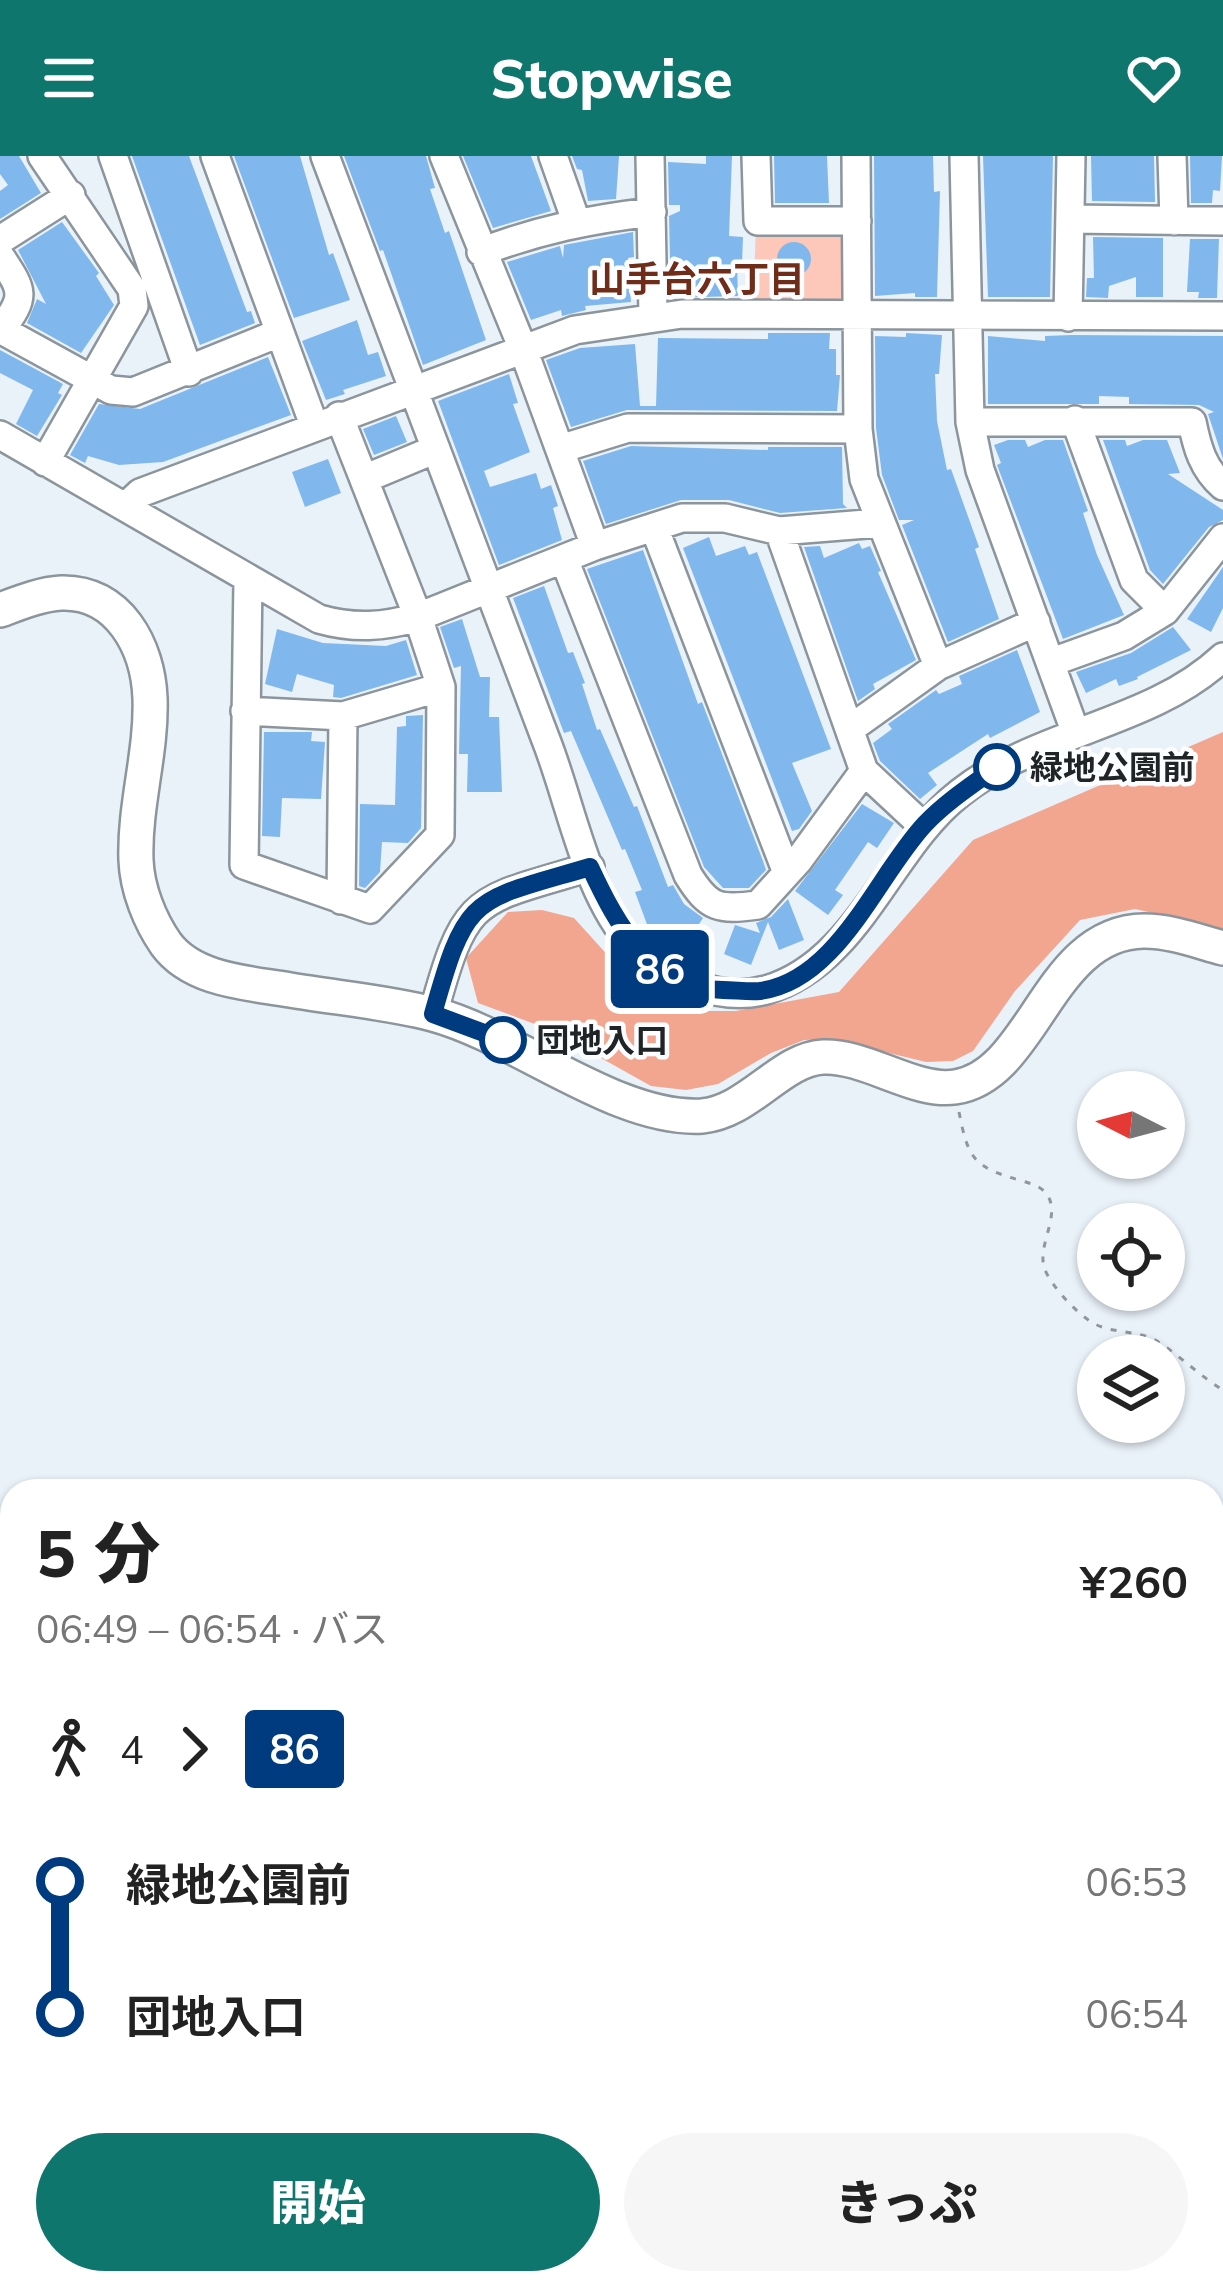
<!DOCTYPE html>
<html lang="ja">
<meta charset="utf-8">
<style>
body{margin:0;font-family:Mulish,"Noto Sans JP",sans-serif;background:#f6f6f6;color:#222;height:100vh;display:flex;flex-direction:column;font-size:45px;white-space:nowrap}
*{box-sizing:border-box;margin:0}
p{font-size:39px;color:#767676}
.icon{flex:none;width:66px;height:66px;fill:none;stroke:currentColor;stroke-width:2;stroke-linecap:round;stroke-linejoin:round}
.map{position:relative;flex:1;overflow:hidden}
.drawer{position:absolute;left:0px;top:1323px;width:1224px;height:816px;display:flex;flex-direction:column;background:#fff;border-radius:36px 36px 0 0;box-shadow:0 3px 9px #0004}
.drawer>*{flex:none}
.badge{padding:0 24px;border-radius:9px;font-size:42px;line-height:78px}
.needle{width:78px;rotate:276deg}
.controls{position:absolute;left:1077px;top:915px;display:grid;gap:24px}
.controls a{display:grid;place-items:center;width:108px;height:108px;border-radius:50%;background:#fff;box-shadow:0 3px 9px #0004;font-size:60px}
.map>.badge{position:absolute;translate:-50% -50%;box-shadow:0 0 0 6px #fff}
.legs{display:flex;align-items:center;gap:18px;height:132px;padding:0 36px;font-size:39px}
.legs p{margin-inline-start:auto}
.head{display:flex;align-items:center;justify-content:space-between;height:204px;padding:0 36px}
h1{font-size:66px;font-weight:800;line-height:90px}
.cta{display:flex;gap:24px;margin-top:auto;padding:24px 36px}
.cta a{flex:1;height:138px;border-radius:72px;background:#0f766e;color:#fff;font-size:48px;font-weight:800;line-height:138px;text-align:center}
.cta a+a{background:#f6f6f6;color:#222}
ul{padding:0 36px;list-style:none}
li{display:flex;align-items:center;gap:42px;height:132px;font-size:45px}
li i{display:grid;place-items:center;width:18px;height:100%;margin:0 15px;background:currentColor}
li i::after{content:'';width:30px;height:30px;margin:-15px;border:9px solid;border-radius:50%;background:#fff}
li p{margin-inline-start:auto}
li:first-child i{background:linear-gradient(#0000 50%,currentColor 0)}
li:last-child i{background:linear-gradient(currentColor 50%,#0000 0)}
header{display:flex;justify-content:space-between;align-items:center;height:156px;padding:0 36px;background:#0f766e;color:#fff;font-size:54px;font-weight:800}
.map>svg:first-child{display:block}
.green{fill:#fdc8b9}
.forest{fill:#f2a58f}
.building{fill:#80b8ee}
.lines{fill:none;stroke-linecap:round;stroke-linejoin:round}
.minor-casing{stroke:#8c949c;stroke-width:32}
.major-casing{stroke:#8c949c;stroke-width:38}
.path{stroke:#90969c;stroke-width:3;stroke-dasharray:6 9;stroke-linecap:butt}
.minor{stroke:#fff;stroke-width:27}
.major{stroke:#fff;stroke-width:33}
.line-1-casing{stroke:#fff;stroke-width:27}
.line-1{stroke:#003b80;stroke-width:18}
.stop-1-dot{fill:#fff;stroke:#003b80;stroke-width:6}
.labels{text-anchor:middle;stroke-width:9;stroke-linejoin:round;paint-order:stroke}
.stop-label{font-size:33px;font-weight:bold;fill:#202427;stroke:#fcfdff;text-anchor:start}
.neighbourhood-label{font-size:36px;font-weight:bold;fill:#6f2c19;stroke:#fcfdff}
</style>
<header><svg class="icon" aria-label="menu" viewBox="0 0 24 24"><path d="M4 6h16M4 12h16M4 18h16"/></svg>Stopwise<svg class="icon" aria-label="heart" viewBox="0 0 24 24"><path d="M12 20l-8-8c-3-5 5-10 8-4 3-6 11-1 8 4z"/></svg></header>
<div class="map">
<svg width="1223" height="2139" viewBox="0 0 1223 2139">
<rect width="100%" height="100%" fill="#e9f1f9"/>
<path class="green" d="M853,71L852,145H753L756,72Z"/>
<path class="forest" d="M1223,576V773L1135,753L1080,764L1015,835L973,895L953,905L926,906L831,883L804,884L771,897L718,928L686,934L651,930L551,874L478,847L466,802L508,756L542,754L574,762L612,804L692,855H736L839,836L973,684Z
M0,1556L12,1570V2127H172L168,2139H0Z"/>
<path class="building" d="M0,0H19L41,37L0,63V35L8,29L0,18Z
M132,0H189L247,156L251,155L255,167L200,189Z
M234,0H300L329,99L333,97L350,144L294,162Z
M344,0H426L435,32L430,33L445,77L449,75L486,184L423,209L383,94L380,95Z
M463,0H531L551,55L493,72Z
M572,0H619L616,43L588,45L582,14L577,13Z
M706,0H732L729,80L743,81L742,108L737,107L738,140L671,142L669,60L680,55V49H669L668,6L706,8Z
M774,0H827L829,47H775Z
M874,0H933L934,36L940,35L937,141H915V137L875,140Z
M983,0H1053L1050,141H988Z
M1091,0H1154L1155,46L1092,45Z
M1190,0H1222L1220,35L1213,34L1212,47H1191Z
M62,66L99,117L96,120L114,149L81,197L27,167L37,143L46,148L18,94Z
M633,76L634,101L628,102L631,146L585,150L586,154L562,160L561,154L531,164L507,106L560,90L563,102L564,89Z
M1093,81L1163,82V141H1136V121L1109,130L1108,142L1086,141L1087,122H1094Z
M1190,83H1219L1217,142H1198L1199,136H1187Z
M777 103a17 17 0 1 1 34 0a17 17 0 1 1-34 0Z
M357,164L368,199L378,196L386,220L343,234L345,238L326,244L302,185Z
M768,177H830L829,193H836V219H840L837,255L627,254L571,271L546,204L580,192L635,188L640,250H656L658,182L768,183Z
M906,177L942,179L939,218H935L937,265L947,314L951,313L979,391L975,393L999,463L948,486L902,369L914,364H899L882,319L876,272L875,180L906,181Z
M1072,179L1223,180V303L1208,258L1214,256L1199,249L1129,248V241L1099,240V248H988V180L1045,185V180Z
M0,194L63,228L58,237L62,239L37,280L16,268L33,234L0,217Z
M268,201L291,259L163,306L119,309L88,300L85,307L70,299L99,248L140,253Z
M509,218L518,247L513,248L530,296L484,315L490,331L536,317L541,333L551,329L558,350L553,352L562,384L499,409L438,245Z
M396,260L407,286L374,299L363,273Z
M1008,284H1025L1028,291L1045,284H1063L1088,355L1083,357L1097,399L1124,459L1063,483L997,309L1001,307L994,289Z
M1103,284H1125L1127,290L1143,284H1167L1180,317L1168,318L1223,354V364L1209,371L1163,428L1150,414Z
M631,290L768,294V291H842L843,348L847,352L780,357L729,344H681L606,368L583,305Z
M328,303L341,337L305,351L292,316Z
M709,381L716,400L745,390L749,399L757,396L831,593L792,607L812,655L799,673L792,675L683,392Z
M859,387L862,393L870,390L881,415L878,416L916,504L873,528L875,533L858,545L804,391L820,390L824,402Z
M643,394L698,548L702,546L763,705L766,714L749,732H723L704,711L587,413Z
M1223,411V452L1211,476L1187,463Z
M544,430L568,497L573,496L585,527L582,528L597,574L600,573L634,651L637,650L668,731L673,729L684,748L703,762L697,771L715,782L702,802L660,776L651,779L635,736L642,734L625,693L622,694L571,575L564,577L513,442Z
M462,463L480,521H490L489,561H499L502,636H467L468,598H459L461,510L454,512L440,471Z
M1173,471L1191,494L1137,521L1138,523L1119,530L1116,523L1086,537L1076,516L1131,497Z
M277,473L323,487L386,490L406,484L417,519L341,542L333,541L334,529L297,518L292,536L265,528Z
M1017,494L1040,556L990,582L988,578L928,617L937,629L920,643L880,605L873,587L892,573L888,568L936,534L939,538L962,528L959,520Z
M423,559L421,672L408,687L382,686L380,716L365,732L359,730L360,648L395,649L397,571L406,570V560Z
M264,576H312L311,585L325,586L321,643L282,642L280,681L262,680Z
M862,648L894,667L877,692L868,686L835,734L843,739L828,759L795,735Z
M788,743L804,784L779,794L768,766L751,809L724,798L735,769L760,777L756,767L771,761Z"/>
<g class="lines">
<defs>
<path id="minor" d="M42,0L132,133L134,150L45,306
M113,0L189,216
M215,0L314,269
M325,0C397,195 472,389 546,584C572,650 585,737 634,791C664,824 722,846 766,834C859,807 889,692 960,637C1039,574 1149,570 1223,501
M444,0L523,193L595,390
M553,0L576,65
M650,0L653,160
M756,0L758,65H857
M856,0L858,273L864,323L938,510
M964,0L970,266L980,314L1075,575
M1172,0L1174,65
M1071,63L1223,65
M0,84L71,39
M481,96C538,74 591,63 652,56
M0,100C23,135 27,139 1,174
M1068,161L1071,0
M0,173L111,234L133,236L279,177
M1075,264L1134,424L1165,455
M970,266H1192C1197,291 1203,313 1223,330
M0,279L319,463C354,473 384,471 418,461L595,390L682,362H725L779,375L879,367
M560,293L628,272L858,273
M364,323L436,293
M125,351L140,337L575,174L682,158L1223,160
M654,371L787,717
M779,375L864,615L923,670
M564,403L688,719C709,753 719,754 758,749L798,705L864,615
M248,423L244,709L370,753L440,679L441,531L418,461L339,260
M1052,506L1124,480L1165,455L1223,382
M245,555L343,560
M850,573L938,510L1036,466
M341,744L343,560L441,531
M433,858C466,737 473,746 590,711"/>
<path id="major" d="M0,454C19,447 41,438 61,437C119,435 148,491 150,542C152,596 134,650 136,704C137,733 150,765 166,788C193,825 250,827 290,834C337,842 387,846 433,858C518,881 617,965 702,960C749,956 781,903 823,901C866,899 914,937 955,931C1035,919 1047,776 1144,775C1171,775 1197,785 1223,792"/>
</defs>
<use href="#minor" class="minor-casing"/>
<use href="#major" class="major-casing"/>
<path class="path" d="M959,956C968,1002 973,1011 1019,1024C1028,1027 1036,1028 1044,1035C1065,1056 1035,1089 1045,1114C1052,1131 1079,1160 1095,1168C1114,1178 1139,1174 1157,1185C1180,1200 1200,1220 1223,1234
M1212,1768L1223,1766
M1212,1856L1223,1861"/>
<use href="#minor" class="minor"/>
<use href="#major" class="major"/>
</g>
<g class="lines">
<defs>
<path id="line-1" d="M503,884L433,858C467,736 472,746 590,711C617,769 651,833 723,834C735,834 748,836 760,835C838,825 877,719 925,668C946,646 972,629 997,611"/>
</defs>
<use href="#line-1" class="line-1-casing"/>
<use href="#line-1" class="line-1"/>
</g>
<g class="stop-1-dot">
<circle cx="997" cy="611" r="21"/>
<circle cx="503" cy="884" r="21"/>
</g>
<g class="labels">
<g class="stop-label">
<text x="1030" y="623">緑地公園前</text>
<text x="536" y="896">団地入口</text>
</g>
<g class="neighbourhood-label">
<text x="697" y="136">山手台六丁目</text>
</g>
</g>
</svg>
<div class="controls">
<a><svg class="needle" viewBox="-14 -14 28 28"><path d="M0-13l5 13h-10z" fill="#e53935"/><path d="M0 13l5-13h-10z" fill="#767676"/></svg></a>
<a><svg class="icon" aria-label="locate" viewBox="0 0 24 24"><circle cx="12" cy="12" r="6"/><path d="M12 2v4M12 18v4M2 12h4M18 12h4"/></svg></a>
<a><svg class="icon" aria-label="layers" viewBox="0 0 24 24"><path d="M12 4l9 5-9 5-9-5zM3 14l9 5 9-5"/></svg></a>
</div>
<b class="badge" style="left:660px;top:813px;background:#003b80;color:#fff">86</b>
<section class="drawer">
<div class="head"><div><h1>5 分</h1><p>06:49 – 06:54 · バス</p></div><b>¥260</b></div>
<div class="legs"><svg class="icon" aria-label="walk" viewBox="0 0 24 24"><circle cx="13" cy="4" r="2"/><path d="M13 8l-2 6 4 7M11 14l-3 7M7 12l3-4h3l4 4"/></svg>4<svg class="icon" aria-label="forward" viewBox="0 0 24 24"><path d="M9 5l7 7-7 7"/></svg><b class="badge" style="background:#003b80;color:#fff">86</b></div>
<ul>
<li><i style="color:#003b80"></i><b>緑地公園前</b><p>06:53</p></li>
<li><i style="color:#003b80"></i><b>団地入口</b><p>06:54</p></li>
</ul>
<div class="cta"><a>開始</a><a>きっぷ</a></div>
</section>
</div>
